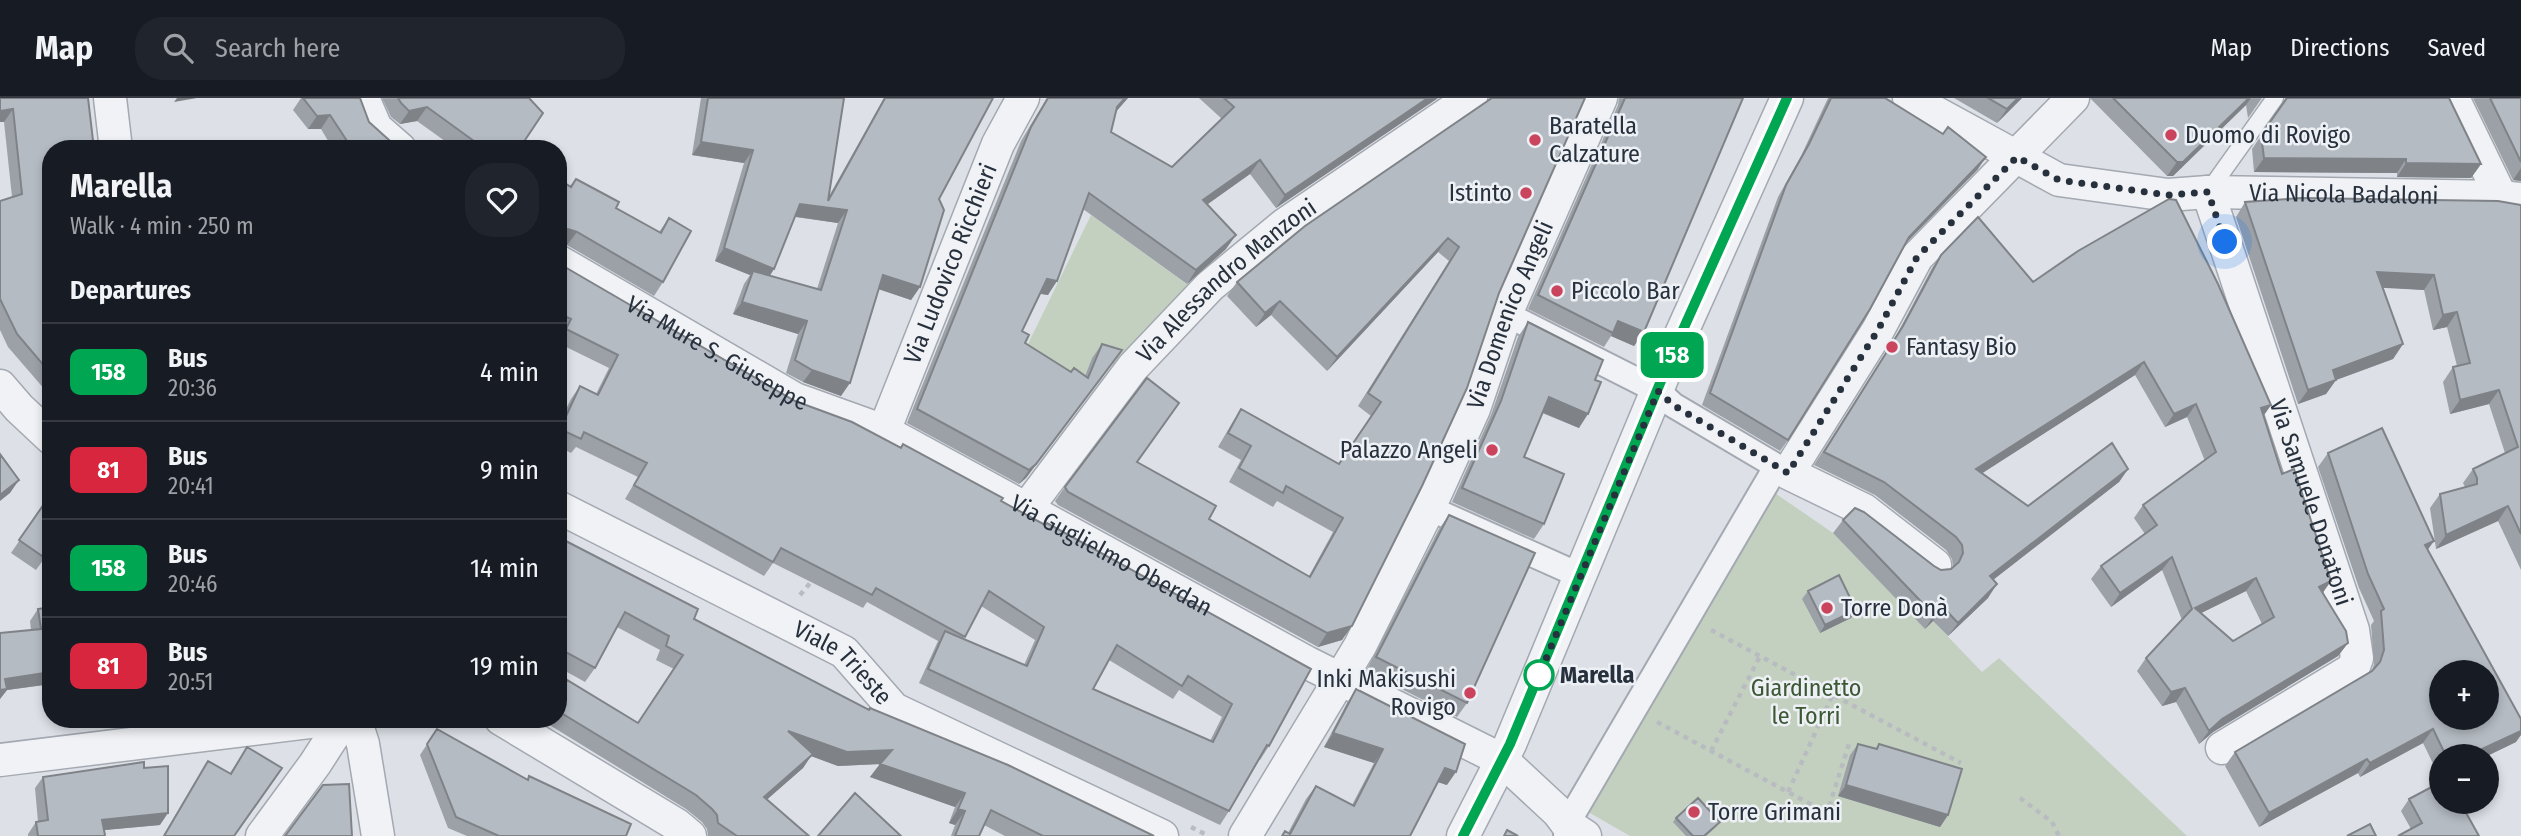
<!DOCTYPE html>
<meta charset="utf-8">
<style>
body{margin:0;font-family:"Fira Sans Condensed",sans-serif;background:#20242c;color:#f1f3f6;height:100vh;display:flex;flex-direction:column;font-size:26px;white-space:nowrap}
*{box-sizing:border-box;margin:0}
p{font-size:23px;color:#9ea1a6}
.icon{flex:none;width:38px;height:38px;fill:none;stroke:currentColor;stroke-width:2;stroke-linecap:round;stroke-linejoin:round}
.map{position:relative;flex:1;overflow:hidden}
.panel{position:absolute;left:42px;top:42px;width:525px;height:588px;display:flex;flex-direction:column;background:#171b24;border-radius:28px;box-shadow:0 4px 10px #0003}
.panel>*{flex:none}
.badge{padding:0 14px;border-radius:10px;font-size:24px;line-height:46px}
.controls{position:absolute;left:2429px;top:562px;display:grid;gap:14px}
.controls a{display:grid;place-items:center;width:70px;height:70px;border-radius:50%;background:#171b24;box-shadow:0 4px 10px #0003;font-size:35px}
.you{position:absolute;width:35px;height:35px;margin:-18px;border:5px solid #fff;border-radius:50%;background:#1a73e8;box-shadow:0 0 0 10px #1a73e833}
.map>.badge{position:absolute;translate:-50% -50%;box-shadow:0 0 0 4px #fff}
h2{padding:0 28px;font-size:26px;line-height:63px}
.round{display:grid;place-items:center;flex:none;width:74px;height:74px;border-radius:28px;background:#20242c}
.summary{display:flex;align-items:center;justify-content:space-between;height:119px;padding:0 28px}
h1{font-size:33px;font-weight:700;line-height:52px}
ul{padding:0;list-style:none}
li{display:flex;align-items:center;gap:21px;height:98px;padding:0 28px;border-top:2px solid #363941}
li div{flex:1}
li b{display:block;font-size:26px}
li em{font-style:normal}
li .badge{min-width:77px;font-weight:700;text-align:center}
header{display:flex;align-items:center;gap:42px;box-sizing:border-box;height:98px;padding:0 35px;background:#171b24;border-bottom:2px solid #363941}
header strong{font-size:33px}
nav{display:flex;gap:38px;margin-inline-start:auto;font-size:24px}
.search{width:490px;height:63px;background:#20242c;display:flex;align-items:center;gap:18px;box-sizing:border-box;padding:0 24px;border-radius:28px;color:#9ea1a6;font-size:26px}
.map>svg:first-child{display:block}
.green{fill:#c4d0bf}
.lines{fill:none;stroke-linecap:round;stroke-linejoin:round}
.service-casing{stroke:#a3a8b1;stroke-width:19}
.pedestrian-casing{stroke:#a3a8b1;stroke-width:28}
.minor-casing{stroke:#a3a8b1;stroke-width:35}
.path{stroke:#b8bcc1;stroke-width:4.5;stroke-dasharray:5 5;stroke-linecap:butt}
.service{stroke:#f0f2f5;stroke-width:16}
.pedestrian{stroke:#f0f2f5;stroke-width:24}
.minor{stroke:#f0f2f5;stroke-width:32}
.wall{fill:#9ca1a8;fill-rule:evenodd}
.shaded-wall{fill:#7f8388}
.building{fill:#b5bbc3;stroke:#7f8388;stroke-width:2;fill-rule:evenodd}
.line-casing{stroke:#fff;stroke-width:16}
.line{stroke:#00a651;stroke-width:10}
.walk{stroke:#27303d;stroke-width:7;stroke-dasharray:0 12.6}
.poi-dot{fill:#ca445d;stroke:#edf0f4;stroke-width:2.5}
.stop-dot{fill:#fff;stroke:#00a651;stroke-width:3.5}
.labels{text-anchor:middle;stroke-width:5;stroke-linejoin:round;paint-order:stroke}
.poi-label{font-size:24px;fill:#27303d;stroke:#edf0f4;text-anchor:start}
.street-label{font-size:24px;fill:#27303d;stroke:#edf0f4}
.stop-label{font-size:24px;font-weight:bold;fill:#27303d;stroke:#edf0f4;text-anchor:start}
.park-label{font-size:24px;fill:#3d5835;stroke:#edf0f4}
</style>
<header>
<strong>Map</strong>
<div class="search"><svg class="icon" aria-label="search" viewBox="0 0 24 24"><circle cx="10" cy="10" r="6"/><path d="M15 15l6 6"/></svg>Search here</div>
<nav><a>Map</a><a>Directions</a><a>Saved</a></nav>
</header>
<div class="map">
<svg width="2521" height="738" viewBox="0 0 2521 738">
<rect width="100%" height="100%" fill="#dde1e7"/>
<path class="green" d="M1091,117L1188,187L1117,268L1092,260L1083,283L1026,250Z
M1772,393L1833,435L1925,530L1933,523L1982,574L1999,560L2187,738H1630L1588,714Z"/>
<g class="lines">
<defs>
<path id="service" d="M2208,94L2275,0"/>
<path id="pedestrian" d="M1506,216L1658,293L1673,307L1788,375
M1429,410L1581,478
M1566,738L1567,726L1776,369"/>
<g id="minor">
<path d="M110,0L116,51"/>
<path d="M363,0L376,30L400,51"/>
<path id="s1" d="M1909,0L2059,82L2168,97L2208,94L2501,99L2521,101"/>
<path d="M2453,0L2501,99"/>
<path id="s2" d="M2208,94L2353,532L2357,560L2353,571L2222,650"/>
<path id="s3" d="M558,163L795,301L884,333L1308,565L1502,662L1558,714L1567,726L1585,738"/>
<path d="M0,288L19,310L51,340"/>
<path id="s4" d="M884,333L998,46L1023,0"/>
<path id="s5" d="M558,409L844,554L894,611L1162,738"/>
<path id="s6" d="M1027,410L1133,269L1210,188L1284,127L1471,0"/>
<path d="M1935,467L1864,412L1788,375L1878,232L1917,159L2073,0"/>
<path d="M355,621L363,646L378,738"/>
<path d="M501,621L677,727L690,738"/>
<path d="M0,662L334,621"/>
<path d="M262,738L315,666L344,621"/>
<path id="s7" d="M1245,738L1360,548L1429,410L1474,311L1506,216L1601,0"/>
<path d="M1463,738L1510,646L1673,254L1787,0"/>
</g>
</defs>
<use href="#service" class="service-casing"/>
<use href="#pedestrian" class="pedestrian-casing"/>
<use href="#minor" class="minor-casing"/>
<path class="path" d="M800,497L811,484
M1711,532L1961,665
M1657,624L1827,715L1850,643
M1711,653L1760,558
M1788,694L1833,596
M2020,700L2052,724L2059,738
M1191,729L1209,738"/>
<use href="#service" class="service"/>
<use href="#pedestrian" class="pedestrian"/>
<use href="#minor" class="minor"/>
</g>
<path class="wall" d="M0,0H88L51,51V300L44,295L46,293L8,249L0,232V103L12,99L4,24H0Z
M301,0H360L369,24L399,51H333L321,31H308L293,12Z
M382,0H529L519,51H456L417,23L400,26L391,19Z
M701,0H844L829,98L884,0H993L939,101L920,189L911,202L879,191L841,298L803,284L786,275L798,236L733,216L744,186L750,177L715,163L744,65L692,57ZM795,119L838,125L817,191L770,178L774,171Z
M1047,0H1128L1116,13L1111,34L1172,69L1222,21L1199,0H1438L1276,110L1250,76L1207,106L1226,151L1187,186L1083,111L1048,197L1040,196L1022,233L1025,245L1071,274L1085,278L1092,260L1102,246L1122,252L1026,380L1019,386L907,325L1021,43Z
M1489,0H1585L1342,542L1318,549L1058,407L1055,403L1065,389L1137,364L1209,421L1309,478L1333,434L1277,403L1273,409L1229,384L1241,362L1218,349L1232,325L1241,311L1339,366L1371,318L1358,308L1449,163L1438,154L1327,273L1271,217L1256,229L1227,198L1237,184L1488,3Z
M1619,0H1743L1644,234L1634,248L1611,238L1604,249L1528,211L1618,7Z
M1828,0H1885L1978,71L1905,146L1788,342L1780,353L1702,307L1778,99L1801,58Z
M1954,0H2022L1997,25Z
M2090,0H2262L2248,20L2246,7L2173,78H2167Z
M2285,0H2449L2481,66L2471,80L2397,79V75L2254,74L2252,51L2285,2Z
M2473,0H2521V83L2513,82Z
M576,81L616,110L659,134L669,120L663,184L654,198L567,147L558,145L559,90L563,84L570,88Z
M2245,104L2521,107V472L2498,423L2436,451L2430,410L2440,396L2465,389L2463,385L2473,371L2505,355L2489,306L2450,316L2443,284L2453,269L2457,268L2447,229L2433,232L2424,192L2383,189L2403,246L2393,261L2336,282L2326,296L2298,306L2236,119Z
M1941,157L2033,184L2271,307L2263,318L2282,376L2323,495L2348,545L2338,558L2213,634L2199,646L2176,604L2162,608L2137,573L2146,560L2182,522L2162,472L2111,509L2091,481L2101,468L2145,436L2134,420L2143,407L2205,363L2187,319L2165,329L2135,277L1982,375L2028,408L2128,371L2119,384L1993,482L1988,500L1948,538L1933,523L1925,531L1833,435L1843,422L1941,472L1951,471L1953,469L1952,461L1946,452L1875,397L1814,367L1894,242L1932,170ZM2246,493L2262,526L2233,543L2201,515Z
M558,165L795,303L900,350L903,346L1001,404L1311,571L1269,648L1260,662H1259L1229,713L1220,727L919,585L938,543L867,504L863,510L773,465L764,478L625,401L638,379L576,349L571,355L558,348V327L571,301L580,288L596,296L609,270L558,245V242L562,235L558,233ZM981,508L1035,542L1024,567L963,541ZM1109,562L1173,601L1179,592L1222,619L1210,643L1093,591Z
M1528,224L1595,282L1579,330L1542,315L1524,359L1544,426L1534,441L1452,404L1491,317L1518,239Z
M2328,355L2428,452L2516,644L2487,658H2441L2440,680L2423,645L2360,679L2358,675L2259,729L2225,668L2235,654L2372,573L2374,566L2371,527L2374,523L2359,490L2318,369Z
M51,396V451L36,472L11,455Z
M1449,417L1467,605L1457,619L1366,573L1439,431Z
M558,439L694,521L869,612L1154,738H1005L984,727L979,738H951L955,727L949,725L955,709L870,679L880,666L838,668L811,658L803,670L767,701L809,738H708L707,731L702,724L686,711L543,623L544,621H558V595L567,582L638,625L674,571L656,562L660,552L617,529L595,570L585,584L558,569Z
M1808,493L1856,512L1851,520L1820,535L1802,501Z
M38,511L51,586L7,592L0,601V535L31,532L30,523Z
M1356,591L1447,687L1437,684L1410,738H1282L1285,733L1288,735L1306,701L1316,688L1352,707L1374,665L1324,649L1347,605Z
M437,631L527,682L529,678L626,738H467L448,730L420,657Z
M1858,646L1875,651L1879,646L1948,717L1940,729L1838,698L1850,657Z
M247,649L234,738H163L208,663L230,675Z
M144,670L160,727L104,732L105,738H28V736L36,724H38L35,690L43,679Z
M2409,701L2479,738L2411,731L2401,713Z
M1676,720L1717,728L1706,738H1686L1673,724Z"/>
<path class="shaded-wall" d="M177,0H197L174,4Z
M1125,0H1128L1108,23L1117,9Z
M1428,0H1438L1276,110L1285,97Z
M2018,0H2022L1997,25L2007,11Z
M2249,0H2251L2246,7L2173,78H2167L2177,64Z
M427,9L417,23L400,26L409,13Z
M13,11L4,24H0V13Z
M330,17L321,31H308L317,18Z
M701,44L753,52L744,65L692,57Z
M1986,59L1978,71L1901,150L1909,139Z
M2264,60L2406,61L2397,75L2254,74Z
M1260,62L1250,76L1194,116L1203,102Z
M2406,65L2481,66L2471,80L2397,79Z
M2521,70V83L2513,82Z
M800,106L847,112L838,125L791,118Z
M568,131L577,134L567,147L558,145V134Z
M1236,137L1226,151L1187,186L1196,172Z
M1448,140L1438,154L1327,273L1337,259Z
M724,150L774,171L765,184L753,173L750,177L715,163Z
M2377,174L2434,177L2424,192L2367,189Z
M883,177L920,189L911,202L875,190Z
M1047,181L1057,183L1048,197L1037,195Z
M1280,203L1271,217L1256,229L1265,215Z
M742,204L807,223L798,236L733,216Z
M2457,214L2447,229L2433,232L2443,217Z
M1618,223L1644,234L1634,248L1611,238Z
M2403,246L2393,261L2336,282L2326,296L2298,306L2308,292L2333,272Z
M1122,252L1026,380L1019,386L1029,372Z
M2144,264L2135,277L1967,385L1976,371Z
M812,272L850,285L841,298L803,284Z
M2499,292L2489,306L2450,316L2460,302Z
M1549,299L1588,316L1579,330L1539,313Z
M2196,306L2187,319L2165,329L2174,316Z
M2271,307L2262,320L2261,310Z
M2128,371L2119,384L1980,492L1990,478Z
M19,382L10,395L0,403V397Z
M2508,408L2498,423L2436,451L2446,437Z
M2434,443L2424,457L2425,447Z
M2172,459L2162,472L2111,509L2120,495Z
M2256,480L2246,493L2185,523L2195,510Z
M2331,483L2322,496L2319,489Z
M1997,486L1988,500L1948,538L1958,525Z
M1943,509L1933,523L1925,531L1934,517Z
M1856,512L1851,520L1820,535L1825,527Z
M1352,528L1342,542L1318,549L1327,535Z
M2348,545L2338,558L2213,634L2199,646L2209,633L2222,621Z
M51,574V586L7,592L0,601V589L5,581Z
M2185,590L2176,604L2162,608L2171,594Z
M2433,631L2423,645L2360,679L2370,665Z
M788,633L892,652L965,695L955,709L870,679L880,666L838,668L811,658L803,670L754,713Z
M2521,633V637L2516,644L2487,658H2467Z
M1333,635L1383,651L1374,665L1324,649Z
M2367,661L2358,675L2259,729L2269,715Z
M1445,670L1456,674L1447,687L1435,683Z
M1846,687L1948,717L1940,729L1838,698Z
M958,711L965,713L955,727L949,725Z
M168,715L160,727L94,733L102,722Z"/>
<path class="building" d="M0,0H88L94,51H51V276L17,236L0,201V103L22,96L13,11L0,13Z
M303,0H360L369,24L399,51H340L347,43L330,17L317,18Z
M398,0H529L543,15L519,51H485L427,9L409,13L401,5Z
M708,0H844L828,103L885,0H993L939,101L944,112L920,189L883,177L850,285L812,272L795,262L807,223L742,204L753,173L821,192L847,112L800,106L774,171L724,150L753,52L701,44Z
M1048,0H1125L1117,9L1111,34L1172,69L1234,9L1224,0H1428L1285,97L1260,62L1203,102L1236,137L1196,172L1089,95L1057,183L1047,181L1022,233L1029,237L1025,245L1071,274L1074,270L1088,280L1102,246L1122,252L1036,366L1029,372L917,311L1031,29Z
M1492,0H1585L1499,195L1467,290L1422,388L1352,528L1327,535L1068,394L1065,389L1147,280L1179,305L1137,364L1216,408L1209,421L1310,479L1343,420L1286,388L1283,395L1239,370L1251,348L1228,335L1241,311L1339,366L1381,304L1368,295L1459,149L1448,140L1337,259L1280,203L1265,215L1237,184L1305,128Z
M1625,0H1743L1644,234L1618,223L1613,235L1538,197Z
M1831,0H1885L1943,36L1948,29L1986,59L1909,139L1870,211L1788,342L1710,295L1786,87L1809,46Z
M1988,0H2018L2007,11Z
M2113,0H2249L2183,64H2177Z
M2287,0H2449L2481,66L2406,65V61L2264,60L2261,37Z
M2490,0H2521V64Z
M576,81L619,104L616,110L661,135L669,120L691,133L663,184L577,134L568,131L558,134V90L559,91L563,84L571,89Z
M2301,100L2498,103L2521,107V436L2508,408L2446,437L2440,396L2477,386V380L2473,371L2518,349L2499,292L2460,302L2453,269L2470,265L2457,214L2443,217L2434,177L2377,174L2403,246L2333,272L2336,282L2308,292L2245,104Z
M2169,101L2176,102L2218,186L2271,307L2261,310L2282,376L2294,371L2331,483L2319,489L2346,533L2348,545L2222,621L2209,633L2185,590L2171,594L2146,560L2192,511L2172,459L2120,495L2101,468L2157,427L2143,407L2216,354L2196,306L2174,316L2144,264L1976,371L2028,408L2112,345L2128,371L1990,478L1997,486L1958,525L1943,509L1934,517L1843,422L1855,410L1864,414L1934,468L1941,472L1951,471L1959,464L1963,455L1962,447L1956,439L1884,384L1824,354L1903,228L1941,157L1978,119L2033,184L2078,153ZM2256,480L2274,519L2233,543L2195,510Z
M558,165L795,303L852,324L901,350L903,346L1003,400L1001,403L1045,427L1047,425L1311,571L1269,648L1267,647L1229,713L928,571L945,533L1027,568L1044,529L989,493L965,539L876,490L872,497L781,450L773,464L634,387L647,365L584,334L581,341L560,331L580,288L598,297L618,257L566,231L571,221L558,215ZM1117,547L1182,588L1188,578L1232,606L1213,644L1093,591Z
M1528,224L1603,262L1595,282L1601,284L1588,316L1549,299L1524,359L1564,376L1544,426L1462,390L1501,303Z
M2382,330L2434,443L2425,447L2521,621V633L2467,658H2446L2433,631L2370,665L2367,661L2269,715L2235,654L2372,573L2380,564L2384,552L2381,513L2384,511L2368,476L2328,355ZM2441,574H2487V620H2441Z
M0,356L19,382L0,397Z
M51,396V451L45,460L19,442Z
M1449,417L1535,455L1467,605L1376,559Z
M558,439L698,511L694,521L869,612L870,610L1008,667L1154,738H1043L991,712L979,738H955L965,713L958,711L965,695L880,666L892,652L847,654L788,633L813,656L764,699L809,738H737L718,725L717,717L712,711L696,697L558,613V599L567,582L638,625L683,557L666,548L669,538L625,514L595,570L558,550Z
M1839,477L1856,512L1825,527L1808,493Z
M51,509V574L5,581L7,591L0,592V535L41,531L38,511Z
M1356,591L1465,646L1456,674L1445,670L1410,738H1282L1285,733L1290,736L1316,688L1354,708L1383,651L1333,635Z
M437,631L528,682L529,678L631,726L626,738H499L456,719L427,646Z
M1858,646L1877,651L1879,646L1962,671L1948,717L1846,687Z
M247,649L282,670L234,738H164L208,663L231,676Z
M144,664V670L168,668V715L102,722L105,737L104,738H38L36,724L48,722L43,679Z
M2441,684V704H2460L2479,738H2398L2422,725L2409,701Z
M349,686L352,738H285L323,687Z
M855,695L901,738H818Z
M1698,700L1720,724L1704,738H1693L1676,720Z
M2370,726L2376,738H2347Z
M1507,732L1518,738H1504Z"/>
<g class="lines">
<defs>
<path id="line" d="M1463,738L1510,646L1673,254L1787,0"/>
</defs>
<use href="#line" class="line-casing"/>
<use href="#line" class="line"/>
<path class="walk" d="M1539,577L1538,580L1658,293L1673,307L1788,375L1878,232L1917,159L2017,59L2059,82L2168,97L2208,94L2225,144"/>
</g>
<g class="poi-dot">
<circle cx="2171" cy="37" r="7"/>
<circle cx="1535" cy="42" r="7"/>
<circle cx="1526" cy="95" r="7"/>
<circle cx="1557" cy="193" r="7"/>
<circle cx="1892" cy="249" r="7"/>
<circle cx="1492" cy="352" r="7"/>
<circle cx="1827" cy="510" r="7"/>
<circle cx="1470" cy="595" r="7"/>
<circle cx="1694" cy="714" r="7"/>
</g>
<circle class="stop-dot" cx="1539" cy="577" r="14"/>
<g class="labels">
<g class="poi-label">
<text x="1549" y="36">Baratella<tspan x="1549" dy="28">Calzature</tspan></text>
<text x="2185" y="45">Duomo di Rovigo</text>
<text x="1512" y="103" text-anchor="end">Istinto</text>
<text x="1571" y="201">Piccolo Bar</text>
<text x="1906" y="257">Fantasy Bio</text>
<text x="1478" y="360" text-anchor="end">Palazzo Angeli</text>
<text x="1841" y="518">Torre Donà</text>
<text x="1456" y="589" text-anchor="end">Inki Makisushi<tspan x="1456" dy="28">Rovigo</tspan></text>
<text x="1708" y="722">Torre Grimani</text>
</g>
<g class="street-label">
<text dy="8" stroke="none"><textPath href="#s1" startOffset="457">Via Nicola Badaloni</textPath></text>
<text dy="8" stroke="none"><textPath href="#s4" startOffset="180">Via Ludovico Ricchieri</textPath></text>
<text dy="8" stroke="none"><textPath href="#s6" startOffset="304">Via Alessandro Manzoni</textPath></text>
<text dy="8" stroke="none"><textPath href="#s7" startOffset="586">Via Domenico Angeli</textPath></text>
<text dy="8" stroke="none"><textPath href="#s3" startOffset="184">Via Mure S. Giuseppe</textPath></text>
<text dy="8" stroke="none"><textPath href="#s2" startOffset="327">Via Samuele Donatoni</textPath></text>
<text dy="8" stroke="none"><textPath href="#s3" startOffset="628">Via Guglielmo Oberdan</textPath></text>
<text dy="8" stroke="none"><textPath href="#s5" startOffset="326">Viale Trieste</textPath></text>
</g>
<g class="stop-label">
<text x="1560" y="585">Marella</text>
</g>
<g class="park-label">
<text x="1806" y="598">Giardinetto<tspan x="1806" dy="28">le Torri</tspan></text>
</g>
</g>
</svg>
<div class="controls">
<a>+</a>
<a>−</a>
</div>
<div class="you" style="left:2225px;top:144px"></div>
<b class="badge" style="left:1672px;top:257px;background:#00a651;color:#fff">158</b>
<section class="panel">
<div class="summary"><div><h1>Marella</h1><p>Walk · 4 min · 250 m</p></div><a class="round"><svg class="icon" aria-label="heart" viewBox="0 0 24 24"><path d="M12 20l-8-8c-3-5 5-10 8-4 3-6 11-1 8 4z"/></svg></a></div>
<h2>Departures</h2>
<ul>
<li><span class="badge" style="background:#00a651;color:#fff">158</span><div><b>Bus</b><p>20:36</p></div><em>4 min</em></li>
<li><span class="badge" style="background:#d7263d;color:#fff">81</span><div><b>Bus</b><p>20:41</p></div><em>9 min</em></li>
<li><span class="badge" style="background:#00a651;color:#fff">158</span><div><b>Bus</b><p>20:46</p></div><em>14 min</em></li>
<li><span class="badge" style="background:#d7263d;color:#fff">81</span><div><b>Bus</b><p>20:51</p></div><em>19 min</em></li>
</ul>
</section>
</div>
